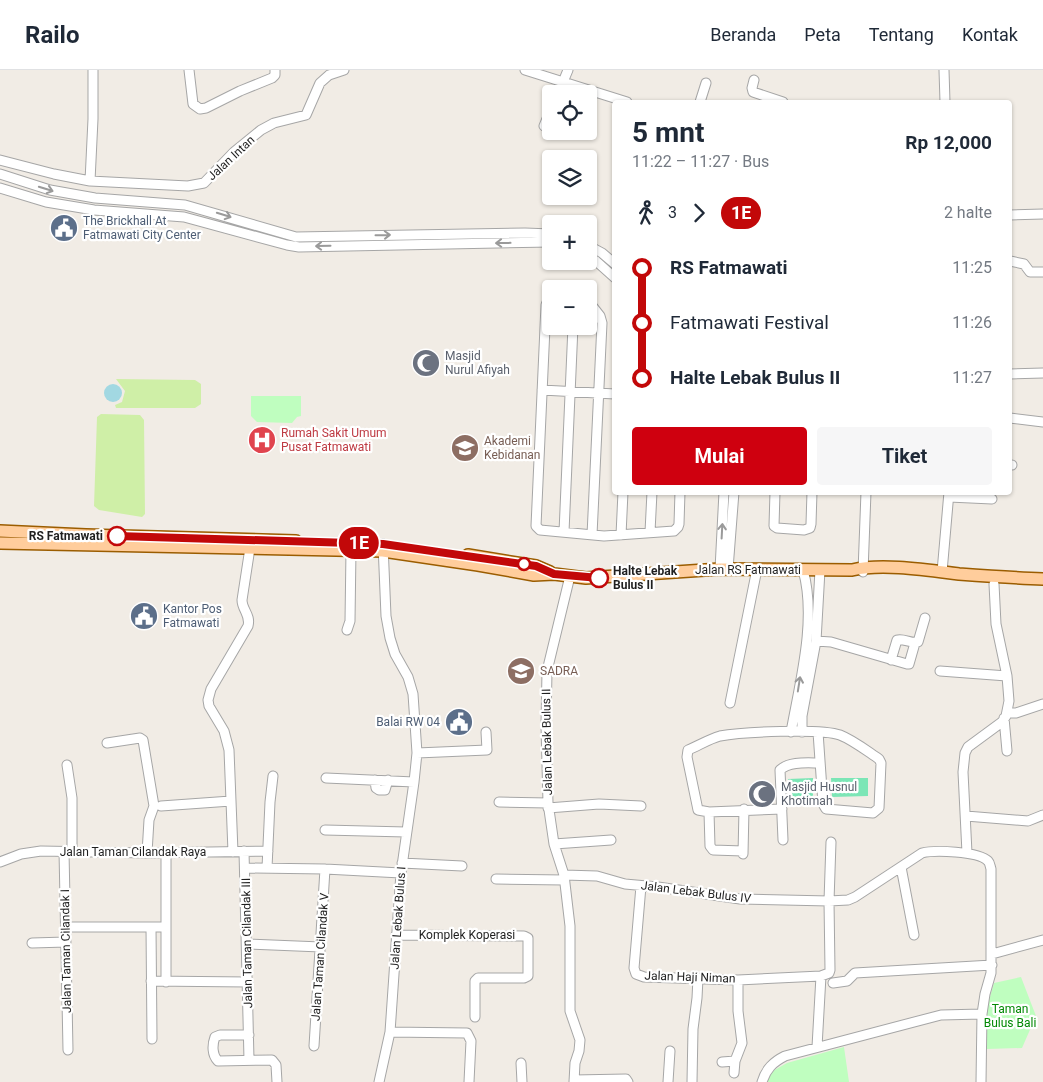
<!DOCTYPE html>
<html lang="id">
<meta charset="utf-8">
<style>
body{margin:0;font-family:Roboto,sans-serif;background:#f6f6f7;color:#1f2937;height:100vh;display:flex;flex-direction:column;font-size:19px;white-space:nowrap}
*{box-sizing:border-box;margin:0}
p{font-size:16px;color:#747a83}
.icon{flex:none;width:28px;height:28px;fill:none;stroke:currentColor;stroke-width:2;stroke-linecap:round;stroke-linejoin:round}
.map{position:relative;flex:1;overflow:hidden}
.panel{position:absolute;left:612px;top:30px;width:400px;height:395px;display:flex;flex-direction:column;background:#fff;border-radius:5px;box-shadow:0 1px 4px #0004}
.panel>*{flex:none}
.badge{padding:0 10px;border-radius:16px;font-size:18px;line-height:32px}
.tools{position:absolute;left:542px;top:15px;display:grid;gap:10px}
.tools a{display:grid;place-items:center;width:55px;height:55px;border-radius:5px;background:#fff;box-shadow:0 1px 4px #0004;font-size:25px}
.map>.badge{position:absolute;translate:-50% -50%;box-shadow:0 0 0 2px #fff}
.legs{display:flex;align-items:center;gap:8px;height:55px;padding:0 20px;font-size:16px}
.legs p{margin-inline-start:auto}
.overview{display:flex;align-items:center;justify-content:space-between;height:85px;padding:0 20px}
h1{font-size:28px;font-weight:700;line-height:38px}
.action{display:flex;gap:10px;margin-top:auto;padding:10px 20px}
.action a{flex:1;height:58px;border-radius:5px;background:#cf000f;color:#fff;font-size:20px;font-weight:700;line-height:58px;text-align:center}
.action a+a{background:#f6f6f7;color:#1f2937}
ul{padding:0 20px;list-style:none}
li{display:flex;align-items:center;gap:18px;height:55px;font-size:19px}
li i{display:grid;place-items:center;width:8px;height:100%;margin:0 6px;background:currentColor}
li i::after{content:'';width:12px;height:12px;margin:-6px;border:4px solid;border-radius:50%;background:#fff}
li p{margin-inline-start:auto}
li:first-child i{background:linear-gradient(#0000 50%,currentColor 0)}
li:last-child i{background:linear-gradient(currentColor 50%,#0000 0)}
header{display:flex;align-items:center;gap:30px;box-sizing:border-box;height:70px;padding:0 25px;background:#fff;border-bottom:1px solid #e0e1e3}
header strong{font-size:24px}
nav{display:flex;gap:28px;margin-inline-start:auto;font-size:18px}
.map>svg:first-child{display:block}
.grass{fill:#cfefa7}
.park{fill:#bffebf}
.pitch{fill:#7ce6b6}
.water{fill:#a2d8e2}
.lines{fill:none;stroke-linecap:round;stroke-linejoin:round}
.minor-casing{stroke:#a6a6a6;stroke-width:11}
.major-casing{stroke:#9b5d00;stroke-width:14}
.minor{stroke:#fff;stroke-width:9}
.major{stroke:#ffcd9c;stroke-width:11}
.oneway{stroke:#9a9a9a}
.line-1-casing{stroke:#fff;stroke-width:11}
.line-1{stroke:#c20809;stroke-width:8}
.stop-1-dot{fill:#fff;stroke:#c20809;stroke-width:2.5}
.labels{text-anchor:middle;stroke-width:4.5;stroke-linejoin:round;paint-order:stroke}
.street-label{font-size:12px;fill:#1f1f1f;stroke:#fff}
.service-label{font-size:12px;fill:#4e5e75;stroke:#fff;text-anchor:start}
.worship-label{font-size:12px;fill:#5b616d;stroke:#fff;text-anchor:start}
.health-label{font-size:12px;fill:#be3a42;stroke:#fff;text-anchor:start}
.education-label{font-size:12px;fill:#785e54;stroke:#fff;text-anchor:start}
.stop-label{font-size:12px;font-weight:bold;fill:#1f1f1f;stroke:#fff;text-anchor:end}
.park-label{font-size:12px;fill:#028904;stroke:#fff}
</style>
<header>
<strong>Railo</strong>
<nav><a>Beranda</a><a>Peta</a><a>Tentang</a><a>Kontak</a></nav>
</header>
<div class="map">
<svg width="1043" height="1012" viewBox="0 0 1043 1012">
<rect width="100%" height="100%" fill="#f1ece5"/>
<path class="grass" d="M116,309L195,310L201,314V334L195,338H116L115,335L122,332L125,321Z
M101,344L140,345L144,350L145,444L142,447L99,440L94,436L97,347Z"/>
<path class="park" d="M251,326H301V346L297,347L292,353L257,352L251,346Z
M1021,907L1036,946L1022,978L987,979V937L994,913Z
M844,977L849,1012H767L771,1002L787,993Z"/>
<path class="pitch" d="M813,708V726L789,727L788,709Z
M831,708H868V726L832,727Z"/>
<path class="water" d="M104 323a9 9 0 1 1 18 0a9 9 0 1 1-18 0Z"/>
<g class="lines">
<defs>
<path id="minor" d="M189,0L193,34L200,39L206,38L240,21L272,8L275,5V0
M525,0L627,32
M944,0L945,32
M754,10L752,18L753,22L783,32
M558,24L568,0
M700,32L706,13
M544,56L551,39
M0,90L54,104L90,111L188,116L204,113L234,82L261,60L274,53L306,45L320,13L329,5L344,0
M0,104L50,120L95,128L185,135L296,167L525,163L551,164
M90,111L93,49V0
M0,118L46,132L94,140L184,147L287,175L299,177L551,172
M1010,145L1043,144
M589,176L602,183L615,194
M589,187L596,191L615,208
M1010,191L1024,194L1030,202H1043
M551,228L548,230L546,235L536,456L540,460L604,466L674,461L678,457L679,454L680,422
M589,232L600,246L602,253L592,465
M1010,304L1043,303
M542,320L615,324
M1010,348L1043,352
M1010,395H1012
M775,422L774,456L777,458L804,460L810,458L811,454L812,422
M949,427L992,429
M564,462L573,256
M650,462L652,422
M621,465L623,422
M720,499L724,422
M728,499L734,422
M863,502L866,422
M942,502L949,422
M570,506L547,601L546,655L548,733L554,774L564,805L570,856V941L580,970L579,981L575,993L574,1012
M347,560L350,551L351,480
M816,571L831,572L907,594H909L915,573
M891,590L897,570C904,568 911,574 918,572L925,548
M940,601L1007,606
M730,633L757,499
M1007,643H1016L1043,634
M1004,648L1007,681
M791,662C800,612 817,549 803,500
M802,662V646L816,571L820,500
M107,673L140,668L143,670L154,736L149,750L147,783
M417,683L487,680L486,662
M67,695L72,728V781
M326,708L414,712
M375,710L376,718L379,720H385L388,710
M499,732L548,733
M161,736L231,731
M548,738L599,734L641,736
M782,739L709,742L698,740L687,687L688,680C698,676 709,669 720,666C741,662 821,658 840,665C853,670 867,681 879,689L881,693L879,738L873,743L826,739L823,734L818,662
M709,742L710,776L713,780L743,781
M966,746L1028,751L1043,745
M325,760L406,762
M783,770L780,700C789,691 808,693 820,693
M554,774L611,770
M64,781L68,980
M244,781L249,990
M233,782L229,680L224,661L209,636L208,630L211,619L248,556C251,545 242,540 242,530L250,478
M967,783L963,702L965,683L968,677L1002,652L1006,646L1009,631L1007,606L996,554L994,514
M743,784L744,739
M0,792L21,784L41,781L147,783L268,781
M402,793L462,796
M901,797L914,865
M245,798L325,799L401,803
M267,798L270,732L273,706
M564,805L597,806L625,814L658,817L740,829L829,831L848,830L855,827L922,783C934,780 978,781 988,791C990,793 990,796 991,799V903L985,924L982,944L981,1012
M496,809L564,810
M641,816L634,898L636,904L644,907L738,910L821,906L829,903L830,900L829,831L831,772
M66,857H166
M151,857L152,969
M396,865L524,866L528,868V906L524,908H478L475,911V947
M32,873L66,872
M247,874L321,877
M992,884L1043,870
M151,911L248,912
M166,912V783
M833,913L847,911L855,903L992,895
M390,962L467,963L471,971L469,1012
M249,965H220L215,967C212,975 212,985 218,991L272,990L276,995L277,1012
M314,976L325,799
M817,977L821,906
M722,992L735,991
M521,993L522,1012
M734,1003L735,991L742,973L738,941V910
M574,1010L626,1009L628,1012
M379,1012L390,962L401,803L414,712L417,683L413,624L408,607L395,584L390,568L386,546L383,474
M668,1012L670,981
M692,1012L693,959L697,928L698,908
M762,1012C766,999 773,992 785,986L941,945L982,944"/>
<path id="major" d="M0,461L86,465L296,471
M0,473L383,481L478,495L534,505L554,504L586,508L720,499L852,500C882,493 927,500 959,504C987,506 1015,508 1043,509
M468,485L536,496L550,502"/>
</defs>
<use href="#minor" class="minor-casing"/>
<use href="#major" class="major-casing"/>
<use href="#minor" class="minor"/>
<use href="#major" class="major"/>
</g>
<defs><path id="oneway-shaft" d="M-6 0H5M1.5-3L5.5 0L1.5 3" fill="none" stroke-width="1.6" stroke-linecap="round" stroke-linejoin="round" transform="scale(1.25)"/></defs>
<g class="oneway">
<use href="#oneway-shaft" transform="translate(46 119) rotate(17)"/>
<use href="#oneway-shaft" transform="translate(224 145) rotate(17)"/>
<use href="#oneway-shaft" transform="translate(383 165) rotate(-1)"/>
<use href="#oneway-shaft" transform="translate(503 173) rotate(179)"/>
<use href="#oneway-shaft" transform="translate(323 176) rotate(179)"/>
<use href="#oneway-shaft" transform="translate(722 461) rotate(-87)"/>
<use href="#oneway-shaft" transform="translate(799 614) rotate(-81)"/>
</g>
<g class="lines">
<defs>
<path id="line-1" d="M117,466L383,474L536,496L554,504L599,508"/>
</defs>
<use href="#line-1" class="line-1-casing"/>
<use href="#line-1" class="line-1"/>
</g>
<defs>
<symbol id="civic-disc" viewBox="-11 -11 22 22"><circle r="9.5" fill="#5c6f8a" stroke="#fff"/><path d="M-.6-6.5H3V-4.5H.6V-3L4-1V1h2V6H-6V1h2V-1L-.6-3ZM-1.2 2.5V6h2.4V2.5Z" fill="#fff"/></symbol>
<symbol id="mosque-disc" viewBox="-11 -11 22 22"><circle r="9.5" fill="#6b7280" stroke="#fff"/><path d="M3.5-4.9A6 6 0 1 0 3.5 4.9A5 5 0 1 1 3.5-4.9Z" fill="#fff"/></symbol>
<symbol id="hospital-disc" viewBox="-11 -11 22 22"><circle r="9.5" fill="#e0444e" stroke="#fff"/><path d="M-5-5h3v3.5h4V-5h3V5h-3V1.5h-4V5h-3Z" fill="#fff"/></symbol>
<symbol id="university-disc" viewBox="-11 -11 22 22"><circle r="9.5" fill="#8d6e63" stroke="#fff"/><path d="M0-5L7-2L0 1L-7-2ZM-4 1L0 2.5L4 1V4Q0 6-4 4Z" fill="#fff"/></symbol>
</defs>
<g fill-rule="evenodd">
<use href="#civic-disc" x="48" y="142" width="32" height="32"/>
<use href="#mosque-disc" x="410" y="277" width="32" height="32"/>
<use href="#hospital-disc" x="246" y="354" width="32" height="32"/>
<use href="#university-disc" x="449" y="362" width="32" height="32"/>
<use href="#civic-disc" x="128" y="530" width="32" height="32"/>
<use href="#university-disc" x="505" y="585" width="32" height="32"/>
<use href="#civic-disc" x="443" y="636" width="32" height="32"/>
<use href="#mosque-disc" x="746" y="708" width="32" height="32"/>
</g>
<g class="stop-1-dot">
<circle cx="117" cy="466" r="9"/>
<circle cx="524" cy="494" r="6"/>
<circle cx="599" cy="508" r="9"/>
</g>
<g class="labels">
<g class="street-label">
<text transform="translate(231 88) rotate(-43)" y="4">Jalan Intan</text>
<text x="748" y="504">Jalan RS Fatmawati</text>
<text transform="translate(547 672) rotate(-91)" y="4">Jalan Lebak Bulus II</text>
<text x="133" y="786">Jalan Taman Cilandak Raya</text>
<text transform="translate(696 822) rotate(7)" y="4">Jalan Lebak Bulus IV</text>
<text transform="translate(398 848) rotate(-86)" y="4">Jalan Lebak Bulus I</text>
<text x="467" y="869">Komplek Koperasi</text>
<text transform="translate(247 873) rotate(-91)" y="4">Jalan Taman Cilandak III</text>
<text transform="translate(66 881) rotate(-91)" y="4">Jalan Taman Cilandak I</text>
<text transform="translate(320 887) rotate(-86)" y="4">Jalan Taman Cilandak V</text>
<text transform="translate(690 907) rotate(2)" y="4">Jalan Haji Niman</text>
</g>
<g class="service-label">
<text x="83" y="155">The Brickhall At<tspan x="83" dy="14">Fatmawati City Center</tspan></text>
<text x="163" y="543">Kantor Pos<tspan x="163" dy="14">Fatmawati</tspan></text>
<text x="440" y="656" text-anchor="end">Balai RW 04</text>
</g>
<g class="worship-label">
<text x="445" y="290">Masjid<tspan x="445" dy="14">Nurul Afiyah</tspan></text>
<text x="781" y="721">Masjid Husnul<tspan x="781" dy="14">Khotimah</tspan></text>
</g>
<g class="health-label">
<text x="281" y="367">Rumah Sakit Umum<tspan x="281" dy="14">Pusat Fatmawati</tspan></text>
</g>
<g class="education-label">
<text x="484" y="375">Akademi<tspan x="484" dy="14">Kebidanan</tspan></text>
<text x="540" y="605">SADRA</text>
</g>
<g class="stop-label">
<text x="103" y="470">RS Fatmawati</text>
<text x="613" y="505" text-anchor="start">Halte Lebak<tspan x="613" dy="14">Bulus II</tspan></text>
</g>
<g class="park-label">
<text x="1010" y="943">Taman<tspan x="1010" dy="14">Bulus Bali</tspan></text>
</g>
</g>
</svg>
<div class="tools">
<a><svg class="icon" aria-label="locate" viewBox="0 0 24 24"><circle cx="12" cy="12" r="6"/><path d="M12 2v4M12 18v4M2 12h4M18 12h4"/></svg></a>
<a><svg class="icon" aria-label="layers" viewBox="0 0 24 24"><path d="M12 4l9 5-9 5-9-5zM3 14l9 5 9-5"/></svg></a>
<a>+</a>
<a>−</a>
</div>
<b class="badge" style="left:359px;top:473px;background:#c20809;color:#fff">1E</b>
<section class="panel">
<div class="overview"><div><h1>5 mnt</h1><p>11:22 – 11:27 · Bus</p></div><b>Rp 12,000</b></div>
<div class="legs"><svg class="icon" aria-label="walk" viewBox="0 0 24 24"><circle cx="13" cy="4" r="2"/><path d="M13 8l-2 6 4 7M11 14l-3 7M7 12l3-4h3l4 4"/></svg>3<svg class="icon" aria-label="forward" viewBox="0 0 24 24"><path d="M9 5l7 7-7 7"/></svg><b class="badge" style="background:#c20809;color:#fff">1E</b><p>2 halte</p></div>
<ul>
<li><i style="color:#c20809"></i><b>RS Fatmawati</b><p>11:25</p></li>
<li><i style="color:#c20809"></i><span>Fatmawati Festival</span><p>11:26</p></li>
<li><i style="color:#c20809"></i><b>Halte Lebak Bulus II</b><p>11:27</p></li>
</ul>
<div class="action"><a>Mulai</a><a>Tiket</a></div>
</section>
</div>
